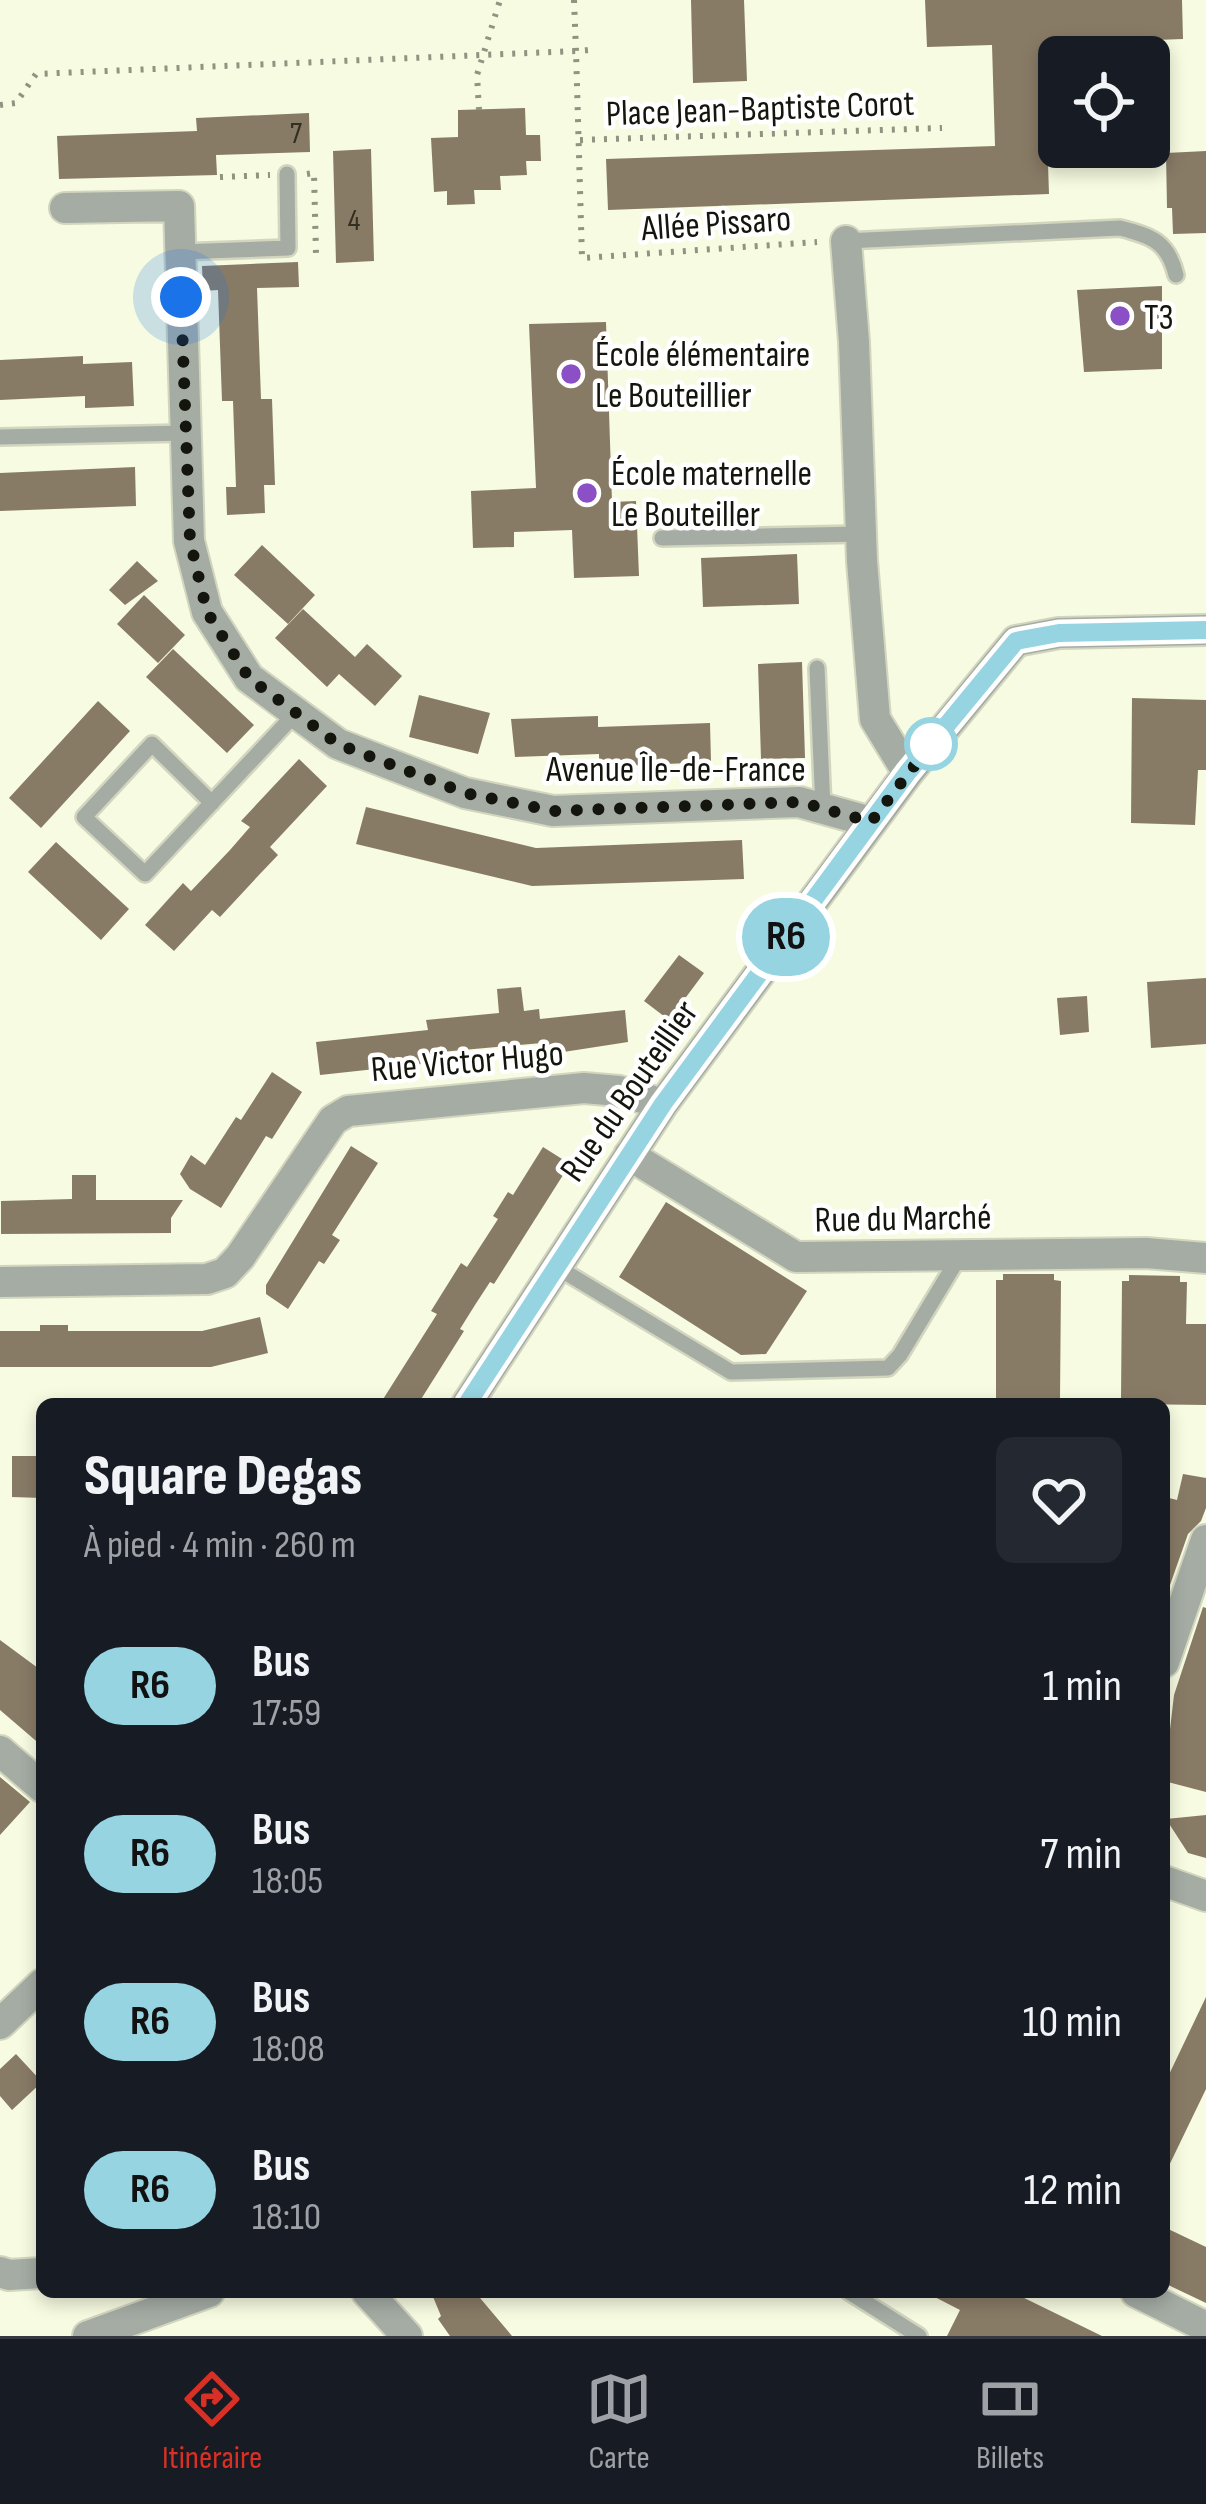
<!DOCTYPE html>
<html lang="fr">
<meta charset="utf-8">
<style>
body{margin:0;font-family:"Sofia Sans Condensed",sans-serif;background:#242831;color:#f1f3f6;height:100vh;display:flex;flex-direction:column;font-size:45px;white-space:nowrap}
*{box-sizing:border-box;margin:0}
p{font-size:39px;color:#9ea1a6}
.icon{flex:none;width:66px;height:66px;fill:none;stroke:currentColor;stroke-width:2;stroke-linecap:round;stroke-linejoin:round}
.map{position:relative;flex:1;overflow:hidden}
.side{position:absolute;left:36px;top:1398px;width:1134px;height:900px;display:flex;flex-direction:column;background:#171b24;border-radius:18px;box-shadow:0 6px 18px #0003}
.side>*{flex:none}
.badge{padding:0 24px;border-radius:39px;font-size:42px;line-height:78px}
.fabs{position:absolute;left:1038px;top:36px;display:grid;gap:24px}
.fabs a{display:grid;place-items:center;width:132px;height:132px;border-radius:18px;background:#171b24;box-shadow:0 6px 18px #0003;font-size:60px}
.you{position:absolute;width:60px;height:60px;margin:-30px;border:9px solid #fff;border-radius:50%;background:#1a73e8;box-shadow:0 0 0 18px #1a73e833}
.map>.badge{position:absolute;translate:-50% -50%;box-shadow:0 0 0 6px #fff}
.round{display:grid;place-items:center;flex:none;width:126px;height:126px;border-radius:18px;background:#242831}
.headline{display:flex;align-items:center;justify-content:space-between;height:204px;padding:0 48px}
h1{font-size:57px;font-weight:800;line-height:90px}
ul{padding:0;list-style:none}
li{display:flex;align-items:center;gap:36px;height:168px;padding:0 48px}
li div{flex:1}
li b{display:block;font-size:45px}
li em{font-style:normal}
li .badge{min-width:132px;font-weight:700;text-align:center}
.tab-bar{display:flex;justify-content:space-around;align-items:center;height:168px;border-top:3px solid #363941;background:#171b24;font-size:33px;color:#9ea1a6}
.tab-bar a{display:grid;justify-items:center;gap:6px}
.tab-bar .selected{color:#d93025}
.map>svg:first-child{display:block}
.building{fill:#887b66}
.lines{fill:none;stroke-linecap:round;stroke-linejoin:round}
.service-casing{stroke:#d3d6bf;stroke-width:20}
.minor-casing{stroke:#d3d6bf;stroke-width:34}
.path{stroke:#909380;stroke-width:6;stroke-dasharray:3 9;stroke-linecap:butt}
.service{stroke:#a4aca4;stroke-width:15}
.minor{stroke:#a4aca4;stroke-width:30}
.line-casing{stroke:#fff;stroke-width:27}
.line{stroke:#97d4e2;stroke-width:18}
.walk{stroke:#14150c;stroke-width:12;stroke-dasharray:0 21.6}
.poi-dot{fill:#8b50c6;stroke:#fff;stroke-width:4.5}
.stop-dot{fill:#fff;stroke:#97d4e2;stroke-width:6}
.labels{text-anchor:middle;stroke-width:9;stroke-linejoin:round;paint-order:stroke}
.number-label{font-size:30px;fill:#312e22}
.street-label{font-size:36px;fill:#14150c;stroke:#fff}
.poi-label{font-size:36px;fill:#14150c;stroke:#fff;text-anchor:start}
</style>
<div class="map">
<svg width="1206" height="2336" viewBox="0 0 1206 2336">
<rect width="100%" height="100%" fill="#f7fbe1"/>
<path class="building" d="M691,0H744L747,81L693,83Z
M925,0H1182L1183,39L1044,44L1049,194L608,210L606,159L995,146L992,45L927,47Z
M525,108L526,135H540L541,161H526L527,175L500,176L501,190H474L475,204L447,205V191L434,192L431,138L458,137V110Z
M309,113L310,152L216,155L217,175L59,179L57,136L197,131L196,118Z
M371,149L374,261L336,263L333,151Z
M1206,151V233L1173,234L1172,208H1167L1166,153Z
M298,262L299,287L257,288L261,399H272L275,485H264L265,513L227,515L226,487H236L233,401H222L218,290L203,291L202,266Z
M1162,286V369L1084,372L1077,290Z
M606,322L612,502L636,501L639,576L574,578L572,530L514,532V547L473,548L471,491L536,488L529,324Z
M83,356V364L132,362L134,406L85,408V396L0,400V360Z
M135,467L136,506L0,511V473Z
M262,545L315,595L288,624L234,575Z
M797,554L799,604L703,607L701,558Z
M137,561L158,581L125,605L109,590Z
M144,595L185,635L158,663L117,624Z
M303,609L355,657L367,644L402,676L375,706L339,674L327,687L275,638Z
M173,649L254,725L227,753L146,677Z
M802,662L805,758L761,759L758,664Z
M419,695L490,713L478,754L409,737Z
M1132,698L1206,700V770H1198L1195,825L1131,823Z
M98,701L130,731L41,828L9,798Z
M598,716V727L710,723L711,762L599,767V754L515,757L511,719Z
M299,759L327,786L270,847L278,855L258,876L220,917L212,910L174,951L145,925L183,883L191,891L230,850L250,827L241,821Z
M366,807L536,848L742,840L744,879L532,886L356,844Z
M56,842L129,909L101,940L28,872Z
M679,955L704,973L669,1020L644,1001Z
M1206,978V1044L1151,1048L1147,982Z
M521,987L524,1011L539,1009L540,1019L625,1010L628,1042L544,1055L542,1043L430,1053L431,1063L320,1075L316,1042L428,1030L426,1020L499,1013L497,989Z
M1087,996L1089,1032L1060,1035L1057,998Z
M272,1072L302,1092L272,1139L266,1136L221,1208L190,1189L180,1174L191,1155L205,1165L236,1117L241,1120Z
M351,1146L378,1163L332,1235L340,1240L324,1264L319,1261L288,1309L266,1294V1285Z
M543,1147L570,1164L494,1284L490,1282L475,1305L460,1329L464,1331L418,1404H380L437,1314L431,1311L461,1263L467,1267L498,1219L493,1216L508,1192L513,1195Z
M72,1175H96V1200H183L171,1218V1233L1,1234V1201L72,1199Z
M666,1202L807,1291L766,1354L741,1355L619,1277Z
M1003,1274H1054V1280L1061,1281L1060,1399H1054L1053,1404H1002V1398L996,1399V1280H1003Z
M1129,1275L1180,1276V1282H1187L1186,1324H1206V1405L1128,1404V1399H1121L1122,1281H1129Z
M260,1317L268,1353L211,1367H0V1331H40V1325H68V1331H202Z
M12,1456H42V1498L12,1497Z
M1183,1474L1206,1478V1508L1201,1521L1188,1534L1164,1602V1524L1169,1498L1177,1500Z
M1203,1607L1206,1608V1792L1164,1781L1174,1695Z
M0,1640L42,1671V1746L0,1710Z
M0,1777L30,1802L0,1835Z
M1206,1815V1858L1188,1853L1166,1819Z
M1206,1997V2089L1164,2176V2085Z
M16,2054L42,2082L12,2110L0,2096V2069Z
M1164,2227L1206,2247V2303L1164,2283Z
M431,2292H475L512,2336H450L438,2319L441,2316Z
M925,2292H1012L1102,2336H947L960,2310Z"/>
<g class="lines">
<defs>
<path id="service" d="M846,241L1120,228C1152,236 1168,242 1176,275
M180,252L288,248L287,174
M0,437L185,433
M662,538L861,534
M817,668L823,809
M212,803L152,744L84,817L145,874L296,713
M555,1266L731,1372L888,1368L900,1355L959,1257
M849,2292L919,2336"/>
<path id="minor" d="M65,208L179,206L189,541L207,612L249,678L338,744L465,793L553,811L799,802L871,822
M846,241L854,342L862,561L875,719L908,773
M629,1155L796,1257L1146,1253L1206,1258
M0,1282L207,1279L225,1273L240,1257L333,1120L348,1111L584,1088L619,1091L663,1104
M467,1404L663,1104L908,773L1016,641L1059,633L1206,630
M1164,1662L1206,1540
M0,1751L42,1787
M1164,1881L1206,1896
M0,2024L42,1984
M0,2272L9,2275L42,2273
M367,2292L407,2336
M1136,2292L1206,2327
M88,2336L209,2292"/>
</defs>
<use href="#service" class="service-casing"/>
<use href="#minor" class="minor-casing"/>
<path class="path" d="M574,0L576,51L590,50
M0,105L16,103L36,74L576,51L582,258L817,242
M479,110L477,75L500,0
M580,140L942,128
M307,174L314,173L316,254
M220,177L270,175"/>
<use href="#service" class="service"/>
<use href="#minor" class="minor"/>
</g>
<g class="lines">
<defs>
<path id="line" d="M467,1404L663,1104L908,772L1016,641L1059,633L1206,630"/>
</defs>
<use href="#line" class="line-casing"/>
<use href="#line" class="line"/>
<path class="walk" d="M181,297L190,541L207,612L249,678L338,744L465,793L553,811L800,802L871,822L931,744"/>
</g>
<g class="poi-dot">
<circle cx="1120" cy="316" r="12"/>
<circle cx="571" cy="374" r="12"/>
<circle cx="587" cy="493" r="12"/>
</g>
<circle class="stop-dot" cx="931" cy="744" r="24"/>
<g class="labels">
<g class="number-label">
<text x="296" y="143">7</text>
<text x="354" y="230">4</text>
</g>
<g class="street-label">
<text transform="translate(760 107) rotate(-2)" y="13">Place Jean-Baptiste Corot</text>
<text transform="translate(716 222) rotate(-4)" y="13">Allée Pissaro</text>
<text x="676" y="781">Avenue Île-de-France</text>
<text transform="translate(467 1060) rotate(-5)" y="13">Rue Victor Hugo</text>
<text transform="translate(628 1090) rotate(-55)" y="13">Rue du Bouteillier</text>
<text transform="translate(903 1217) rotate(-1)" y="13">Rue du Marché</text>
</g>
<g class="poi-label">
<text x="1144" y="329">T3</text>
<text x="595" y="366">École élémentaire<tspan x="595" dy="41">Le Bouteillier</tspan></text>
<text x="611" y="485">École maternelle<tspan x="611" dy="41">Le Bouteiller</tspan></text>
</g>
</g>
</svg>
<div class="fabs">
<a><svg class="icon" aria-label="locate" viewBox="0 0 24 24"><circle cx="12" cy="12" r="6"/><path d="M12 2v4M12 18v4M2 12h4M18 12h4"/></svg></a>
</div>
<div class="you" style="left:181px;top:297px"></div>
<b class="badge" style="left:786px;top:937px;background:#97d4e2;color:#111">R6</b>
<section class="side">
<div class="headline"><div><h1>Square Degas</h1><p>À pied · 4 min · 260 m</p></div><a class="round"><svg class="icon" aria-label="heart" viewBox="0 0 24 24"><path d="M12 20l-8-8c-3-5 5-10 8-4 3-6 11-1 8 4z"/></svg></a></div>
<ul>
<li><span class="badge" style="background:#97d4e2;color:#111">R6</span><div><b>Bus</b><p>17:59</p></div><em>1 min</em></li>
<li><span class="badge" style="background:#97d4e2;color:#111">R6</span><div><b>Bus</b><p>18:05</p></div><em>7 min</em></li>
<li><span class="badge" style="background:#97d4e2;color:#111">R6</span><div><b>Bus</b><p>18:08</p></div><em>10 min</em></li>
<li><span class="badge" style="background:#97d4e2;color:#111">R6</span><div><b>Bus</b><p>18:10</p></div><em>12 min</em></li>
</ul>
</section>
</div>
<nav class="tab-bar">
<a class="selected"><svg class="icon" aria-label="directions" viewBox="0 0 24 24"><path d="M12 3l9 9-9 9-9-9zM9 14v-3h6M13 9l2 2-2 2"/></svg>Itinéraire</a>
<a><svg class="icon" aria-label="map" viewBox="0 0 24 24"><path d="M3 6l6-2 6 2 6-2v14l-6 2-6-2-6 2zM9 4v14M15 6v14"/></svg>Carte</a>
<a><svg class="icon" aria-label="tickets" viewBox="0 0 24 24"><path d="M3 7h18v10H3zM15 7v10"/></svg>Billets</a>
</nav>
